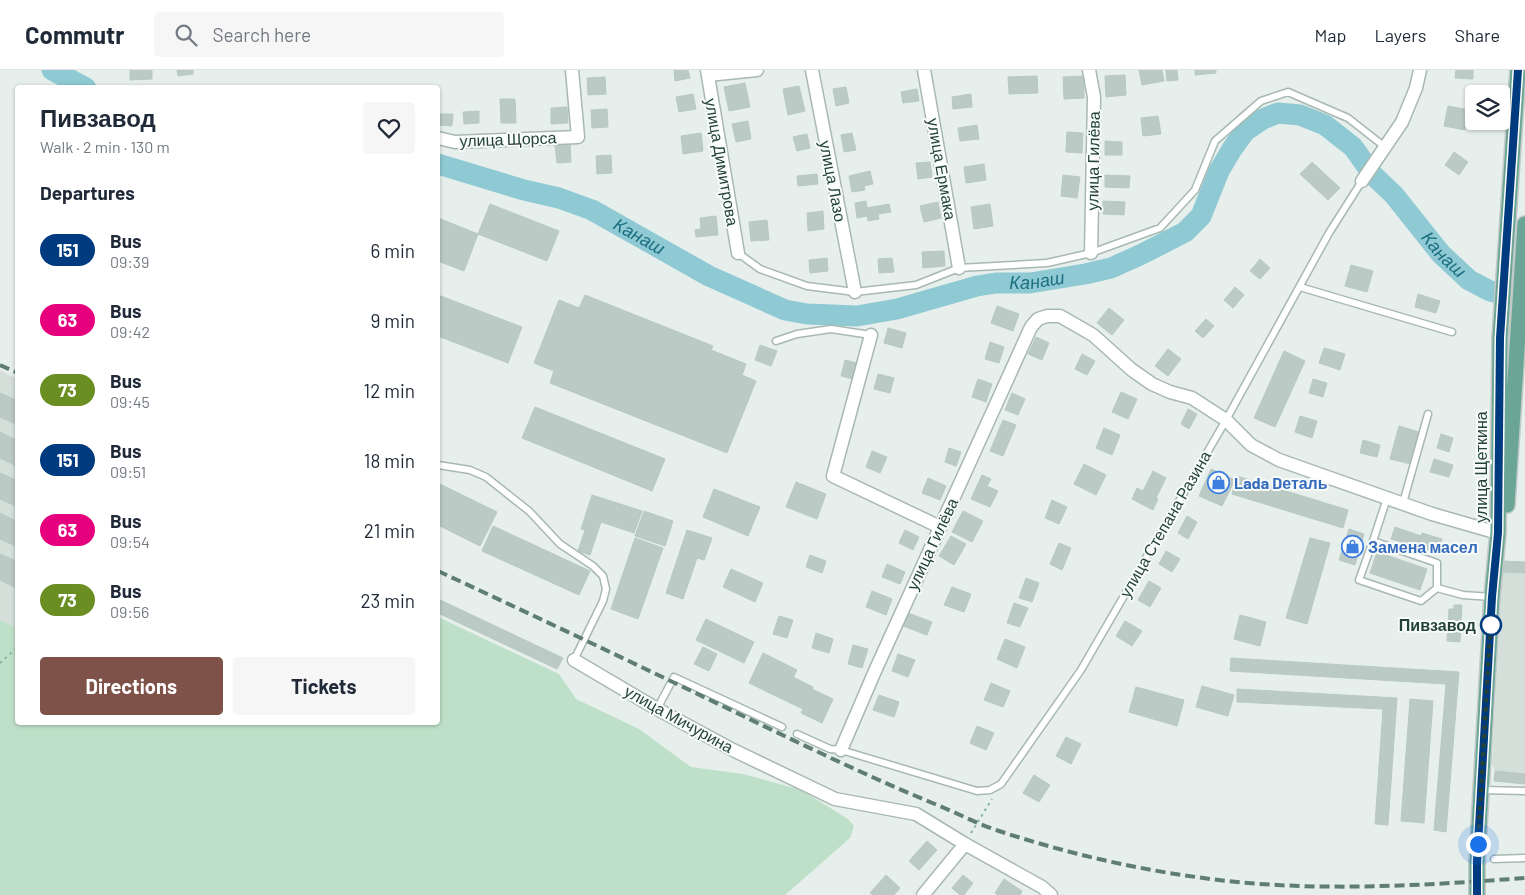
<!DOCTYPE html>
<meta charset="utf-8">
<style>
body{margin:0;font-family:Barlow,sans-serif;background:#f6f6f7;color:#1f2937;height:100vh;display:flex;flex-direction:column;font-size:19px;white-space:nowrap}
*{box-sizing:border-box;margin:0}
p{font-size:16px;color:#747a83}
.icon{flex:none;width:28px;height:28px;fill:none;stroke:currentColor;stroke-width:2;stroke-linecap:round;stroke-linejoin:round}
.map{position:relative;flex:1;overflow:hidden}
.details{position:absolute;left:15px;top:15px;width:425px;height:640px;display:flex;flex-direction:column;background:#fff;border-radius:5px;box-shadow:0 1px 4px #0004}
.details>*{flex:none}
.badge{padding:0 10px;border-radius:16px;font-size:18px;line-height:32px}
.tools{position:absolute;left:1465px;top:15px;display:grid;gap:10px}
.tools a{display:grid;place-items:center;width:45px;height:45px;border-radius:5px;background:#fff;box-shadow:0 1px 4px #0004;font-size:25px}
.you{position:absolute;width:25px;height:25px;margin:-12px;border:4px solid #fff;border-radius:50%;background:#1a73e8;box-shadow:0 0 0 8px #1a73e833}
.map>.badge{position:absolute;translate:-50% -50%;box-shadow:0 0 0 2px #fff}
h2{padding:0 25px;font-size:19px;line-height:45px}
.round{display:grid;place-items:center;flex:none;width:52px;height:52px;border-radius:5px;background:#f6f6f7}
.head{display:flex;align-items:center;justify-content:space-between;height:85px;padding:0 25px}
h1{font-size:24px;font-weight:700;line-height:38px}
.action{display:flex;gap:10px;margin-top:auto;padding:10px 25px}
.action a{flex:1;height:58px;border-radius:5px;background:#7f5249;color:#fff;font-size:20px;font-weight:700;line-height:58px;text-align:center}
.action a+a{background:#f6f6f7;color:#1f2937}
ul{padding:0;list-style:none}
li{display:flex;align-items:center;gap:15px;height:70px;padding:0 25px}
li div{flex:1}
li b{display:block;font-size:19px}
li em{font-style:normal}
li .badge{min-width:55px;font-weight:700;text-align:center}
header{display:flex;align-items:center;gap:30px;box-sizing:border-box;height:70px;padding:0 25px;background:#fff;border-bottom:1px solid #e0e1e3}
header strong{font-size:24px}
nav{display:flex;gap:28px;margin-inline-start:auto;font-size:18px}
.search{width:350px;height:45px;background:#f6f6f7;display:flex;align-items:center;gap:12px;box-sizing:border-box;padding:0 18px;border-radius:5px;color:#747a83;font-size:19px}
.map>svg:first-child{display:block}
.built{fill:#d4dfda}
.green{fill:#bfe0c8}
.lines{fill:none;stroke-linecap:round;stroke-linejoin:round}
.river{stroke:#8ec9d4;stroke-width:21}
.building{fill:#bbcac4;stroke:#b8c9c2}
.lane-casing{stroke:#a8b8b2;stroke-width:9}
.street-casing{stroke:#a8b8b2;stroke-width:15}
.primary-casing{stroke:#c2cac8;stroke-width:18}
.path{stroke:#86b3a5;stroke-width:2;stroke-dasharray:2.5 4;stroke-linecap:butt}
.lane{stroke:#fff;stroke-width:6}
.street{stroke:#fff;stroke-width:12}
.primary{stroke:#6aa596;stroke-width:15}
.rail{stroke:#5f7d75;stroke-width:4;stroke-dasharray:10 5;stroke-linecap:butt}
.line-casing{stroke:#fff;stroke-width:11}
.line{stroke:#003b80;stroke-width:8}
.walk{stroke:#24423a;stroke-width:5;stroke-dasharray:0 9}
.stop-dot{fill:#fff;stroke:#003b80;stroke-width:2.5}
.labels{text-anchor:middle;stroke-width:4;stroke-linejoin:round;paint-order:stroke}
.street-label{font-size:16px;fill:#24423a;stroke:#f7fbf9}
.shop-label{font-size:16px;font-weight:bold;fill:#366cbe;stroke:#f7fbf9;text-anchor:start}
.stop-label{font-size:16px;font-weight:bold;fill:#24423a;stroke:#f7fbf9;text-anchor:end}
.water-label{font-size:18px;font-style:italic;fill:#1c6f80;stroke:#f7fbf9}
</style>
<header>
<strong>Commutr</strong>
<div class="search"><svg class="icon" aria-label="search" viewBox="0 0 24 24"><circle cx="10" cy="10" r="6"/><path d="M15 15l6 6"/></svg>Search here</div>
<nav><a>Map</a><a>Layers</a><a>Share</a></nav>
</header>
<div class="map">
<svg width="1525" height="825" viewBox="0 0 1525 825">
<rect width="100%" height="100%" fill="#e6efeb"/>
<path class="built" d="M0,300L17,309V567L0,558Z
M1503,491L1525,492V704L1495,701L1492,694Z"/>
<path class="green" d="M438,547L559,604L576,629L639,659L691,697L743,704L801,720L848,749L854,756L850,768L785,825H0V550L17,558L18,652H438Z"/>
<g class="lines">
<g class="river">
<path d="M52,0L86,18"/>
<path id="s1" d="M438,94L524,120L559,128L592,140L709,206L785,240L807,244L857,246L897,239L977,216L996,213H1030L1085,204L1111,198L1140,185L1185,162L1201,146L1219,101L1232,79L1245,61L1263,49L1278,43L1300,45L1325,55L1353,77L1373,105L1394,125L1441,184L1469,210L1490,221L1525,229"/>
</g>
</g>
<path class="building" d="M130,0H152V9L130,10Z
M177,0H193V4L178,6Z
M674,0H688L690,8L675,11Z
M1139,0H1162L1164,11L1142,15Z
M1166,0H1177L1178,10L1167,11Z
M1195,0H1216V3L1195,5Z
M1456,0H1473V9L1455,8Z
M1125,5L1126,25L1106,27L1105,6Z
M1037,6L1038,23L1009,24L1008,7Z
M1084,6V28L1064,29L1063,7Z
M605,7L606,24L588,25L587,8Z
M745,13L750,37L729,41L724,17Z
M799,16L805,41L788,45L783,19Z
M846,17L849,33L836,36L833,19Z
M917,19L919,31L903,33L901,22Z
M693,24L696,39L679,42L676,27Z
M971,24L972,37L953,39L952,27Z
M500,29H515L516,53H501Z
M1448,36L1469,40L1465,60L1444,56Z
M567,37L568,53L551,54V38Z
M607,39L608,57L592,58L591,40Z
M479,41V53L464,54L463,42Z
M438,44H453L452,56L438,55Z
M1158,46L1161,64L1143,66L1141,48Z
M748,51L751,69L736,72L732,54Z
M977,55L979,69L960,71L958,58Z
M1067,62L1083,63L1082,83L1066,82Z
M701,63L703,81L683,84L681,66Z
M852,63L856,80L844,82L841,65Z
M807,64L810,78L797,81L793,67Z
M1105,71L1122,72V85H1105Z
M570,74L571,92L557,93L555,75Z
M1454,82L1468,92L1459,105L1445,95Z
M611,85L612,103L597,104L596,86Z
M930,92L932,107L918,109L916,93Z
M1312,92L1340,118L1328,130L1300,104Z
M984,94L986,110L966,113L964,97Z
M870,101L873,114L864,116L865,120L852,122L849,106Z
M817,104L818,114L798,116L797,106Z
M1063,105L1080,107L1077,128L1061,126Z
M1105,105L1130,106L1129,118L1105,117Z
M866,131L867,138L889,134L891,142L878,144L879,149L868,151L867,146L857,148L855,133Z
M1103,131L1125,132L1124,145L1103,144Z
M938,132L941,148L924,152L920,136Z
M490,134L559,161L547,191L478,164Z
M990,134L993,156L974,159L971,137Z
M823,141L824,159L808,161L807,143Z
M716,146L718,165L696,167L695,160L701,159L700,148Z
M438,148L478,164L464,201L438,191Z
M767,150L769,170L751,171L749,152Z
M944,181L945,196L923,198L922,182Z
M827,188L828,201L810,203L809,190Z
M892,188L894,202L879,203L878,189Z
M1260,189L1270,198L1260,209L1250,201Z
M1351,195L1373,201L1367,222L1345,216Z
M1235,217L1244,225L1233,238L1224,230Z
M1418,224L1440,231L1436,243L1415,237Z
M438,225L522,257L508,293L438,266Z
M585,225L713,276L711,280L746,294L742,305L756,311L727,383L550,313L554,301L534,293L559,230L579,238Z
M997,236L1019,244L1013,261L991,253Z
M1109,238L1124,250L1112,265L1097,253Z
M1206,249L1214,256L1203,268L1195,261Z
M888,258L906,263L902,278L884,273Z
M1036,267L1049,273L1042,290L1028,284Z
M990,272L1004,277L999,293L985,289Z
M760,275L777,281L771,296L755,290Z
M1324,278L1345,284L1340,300L1319,293Z
M1168,279L1181,289L1168,306L1155,296Z
M1284,281L1305,291L1275,357L1254,348Z
M1082,284L1095,291L1087,305L1075,299Z
M845,290L857,293L853,309L841,306Z
M878,304L894,308L890,323L874,319Z
M978,309L992,314L986,332L972,327Z
M1313,309L1327,313L1323,327L1309,323Z
M1121,322L1137,329L1128,349L1112,342Z
M0,323L18,331V355L0,347Z
M1012,323L1025,329L1018,345L1005,340Z
M535,337L665,389L652,421L522,368Z
M1188,339L1197,344L1189,359L1181,354Z
M1300,346L1317,351L1312,368L1295,362Z
M1003,350L1016,355L1003,386L990,381Z
M1399,356L1419,362L1411,394L1390,389Z
M1104,358L1120,365L1112,385L1096,378Z
M0,362L18,371V397L0,388Z
M1441,364L1453,368L1449,382L1437,378Z
M1363,370L1380,375L1377,387L1360,383Z
M949,378L961,382L956,396L945,392Z
M872,381L887,387L880,403L866,397Z
M1434,389L1453,395L1449,407L1430,402Z
M1084,394L1106,405L1096,425L1074,414Z
M1211,399L1235,410L1222,436L1199,426Z
M1153,401L1166,408L1156,428L1158,429L1153,440L1132,429L1137,418L1143,421Z
M0,403L18,411V437L0,429Z
M982,405L991,409L987,416L998,421L990,437L971,429Z
M1237,406L1348,440L1343,458L1232,424Z
M928,408L946,416L940,430L922,423Z
M796,412L826,424L817,449L786,437Z
M438,413L497,442L480,476L438,455Z
M714,419L760,437L748,466L703,447Z
M592,425L642,441L634,463L601,452L590,485L578,481L585,460L581,459Z
M1052,430L1067,437L1059,454L1045,448Z
M644,441L673,451L665,476L635,466Z
M963,441L983,451L972,472L952,462Z
M0,443L18,452V477L0,469Z
M1187,446L1197,452L1188,469L1178,463Z
M493,456L590,501L579,525L482,481Z
M1395,457L1421,466L1417,477L1391,469Z
M1349,459L1364,464L1355,495L1339,490Z
M687,460L712,468L704,490L697,488L683,529L666,523Z
M905,460L919,467L913,480L899,473Z
M1422,463L1442,469L1437,484L1417,477Z
M951,466L966,474L954,495L939,486Z
M635,468L663,478L638,549L611,539Z
M1310,468L1330,473L1307,554L1286,548Z
M1059,473L1071,478L1062,500L1050,494Z
M1166,481L1180,489L1172,502L1159,494Z
M1377,482L1427,499L1420,520L1370,503Z
M0,484L18,492V519L0,510Z
M810,485L826,491L822,503L806,497Z
M1503,491L1525,492V503L1503,502Z
M887,494L905,502L900,514L882,507Z
M731,499L763,513L755,532L723,517Z
M1026,508L1039,513L1032,532L1019,528Z
M1149,511L1161,518L1150,537L1138,530Z
M952,517L971,524L964,542L944,535Z
M872,521L892,529L886,545L866,537Z
M438,529L563,588L557,599L438,543Z
M1014,533L1028,538L1020,557L1007,553Z
M1454,535H1462L1460,572L1447,571L1449,539H1454Z
M908,543L932,552L927,565L903,556Z
M1240,545L1266,552L1260,576L1234,569Z
M779,546L793,550L787,568L773,564Z
M706,549L754,572L744,593L696,570Z
M1125,551L1142,561L1132,576L1116,566Z
M816,563L833,569L829,583L812,578Z
M1005,569L1025,577L1017,598L997,589Z
M853,575L868,579L862,598L848,594Z
M703,577L717,584L709,601L694,594Z
M763,583L797,600L782,629L749,613Z
M898,584L915,590L908,607L892,601Z
M1231,588L1459,602L1446,762L1434,760L1446,614L1230,601Z
M793,607L813,617L812,619L833,629L822,653L801,643L803,639L782,629Z
M991,613L1010,621L1003,637L984,630Z
M1202,616L1234,625L1228,646L1196,637Z
M1136,617L1184,630L1177,656L1129,642Z
M1237,619L1397,628L1388,755L1375,754L1383,639L1237,632Z
M879,625L899,632L894,647L873,640Z
M1410,629L1433,631L1424,753L1401,751Z
M977,656L994,663L986,680L970,673Z
M1066,667L1081,674L1071,694L1056,686Z
M1495,701L1525,704V714L1494,711Z
M1034,705L1050,715L1039,732L1023,723Z
M927,771L937,780L919,800L909,791Z
M886,805L900,818L894,825H873L870,823Z
M963,805L973,813L964,825H960L952,818Z
M1004,809L1022,821L1020,825H998L995,823Z"/>
<g class="lines">
<defs>
<path id="lane" d="M738,183L760,199L807,216L855,222L916,215L959,198L1047,193L1091,183L1160,158L1195,120L1215,71L1261,31L1288,22L1348,48L1385,77
M1300,217L1452,262
M776,271L797,264L831,259L871,265
M438,395L470,400L486,407L529,441L560,474L593,496L603,506L606,519L603,531L574,590
M1387,428L1373,471L1437,493V518
M1403,433L1428,344
M1373,471L1359,510L1421,531L1437,518
M1437,518L1463,525L1492,527
M657,639L674,607L782,657
M797,664L830,679L841,680L977,721L990,720L1001,714L1081,600L1226,350L1329,163L1362,111
M1482,720L1525,721
M1494,789L1525,788"/>
<path id="street" d="M707,0L738,183
M812,0L855,222
M924,0L959,198
M1089,0L1094,27L1091,183
M708,5L757,0
M438,68L455,72L578,67L572,0
M1362,111L1402,52L1416,18L1420,0
M871,265L833,406L940,457
M574,590L657,639L733,680L835,729L916,744L965,774L1042,817L1051,825
M841,680L875,601L1031,257L1038,249L1047,246H1060L1093,265L1132,300L1152,314L1170,322L1192,328L1226,350L1251,375L1279,390L1432,444L1498,463
M923,825L965,774"/>
<path id="primary" d="M1507,435L1525,154
M1477,825V792L1492,527L1498,463L1500,268L1518,0"/>
</defs>
<use href="#lane" class="lane-casing"/>
<use href="#street" class="street-casing"/>
<use href="#primary" class="primary-casing"/>
<path class="path" d="M0,593L18,577
M971,763L992,729"/>
<use href="#lane" class="lane"/>
<use href="#street" class="street"/>
<use href="#primary" class="primary"/>
<path class="rail" d="M0,295L18,303
M438,501C539,548 640,596 741,645C803,675 865,705 930,732C953,741 975,753 999,761C1063,782 1130,798 1196,807C1304,823 1416,816 1525,808"/>
</g>
<g class="lines">
<defs>
<path id="line" d="M1477,825V792L1492,527L1498,463L1500,268L1518,0"/>
</defs>
<use href="#line" class="line-casing"/>
<use href="#line" class="line"/>
<path class="walk" d="M1478,774L1491,546V555"/>
</g>
<defs>
<symbol id="shop-ring" viewBox="-11 -11 22 22"><circle r="9.5" fill="#f7fbf9" stroke="#3f7fe0" stroke-width="1.5"/><path d="M-5-2.5h2.3a2.7 3.5 0 0 1 5.4 0H5L5.5 6h-11ZM-1.5-2.5h3a1.5 2.3 0 0 0-3 0Z" fill="#3f7fe0"/></symbol>
</defs>
<g fill-rule="evenodd">
<use href="#shop-ring" x="1206" y="400" width="25" height="25"/>
<use href="#shop-ring" x="1340" y="464" width="25" height="25"/>
</g>
<circle class="stop-dot" cx="1491" cy="555" r="10"/>
<g class="labels">
<g class="street-label">
<text transform="translate(508 69) rotate(-2)" y="6">улица Щорса</text>
<text transform="translate(1093 91) rotate(-89)" y="6">улица Гилёва</text>
<text transform="translate(722 92) rotate(80)" y="6">улица Димитрова</text>
<text transform="translate(942 99) rotate(80)" y="6">улица Ермака</text>
<text transform="translate(833 111) rotate(79)" y="6">улица Лазо</text>
<text transform="translate(1481 397) rotate(-90)" y="6">улица Щеткина</text>
<text transform="translate(1165 454) rotate(-60)" y="6">улица Степана Разина</text>
<text transform="translate(932 474) rotate(-65)" y="6">улица Гилёва</text>
<text transform="translate(679 649) rotate(29)" y="6">улица Мичурина</text>
</g>
<g class="shop-label">
<text x="1234" y="419">Lada Dеталь</text>
<text x="1368" y="483">Замена масел</text>
</g>
<g class="stop-label">
<text x="1476" y="561">Пивзавод</text>
</g>
<g class="water-label">
<text dy="6" stroke="none"><textPath href="#s1" startOffset="215">Канаш</textPath></text>
<text dy="6" stroke="none"><textPath href="#s1" startOffset="1175">Канаш</textPath></text>
<text dy="6" stroke="none"><textPath href="#s1" startOffset="635">Канаш</textPath></text>
</g>
</g>
</svg>
<div class="tools">
<a><svg class="icon" aria-label="layers" viewBox="0 0 24 24"><path d="M12 4l9 5-9 5-9-5zM3 14l9 5 9-5"/></svg></a>
</div>
<div class="you" style="left:1478px;top:774px"></div>
<section class="details">
<div class="head"><div><h1>Пивзавод</h1><p>Walk · 2 min · 130 m</p></div><a class="round"><svg class="icon" aria-label="heart" viewBox="0 0 24 24"><path d="M12 20l-8-8c-3-5 5-10 8-4 3-6 11-1 8 4z"/></svg></a></div>
<h2>Departures</h2>
<ul>
<li><span class="badge" style="background:#003b80;color:#fff">151</span><div><b>Bus</b><p>09:39</p></div><em>6 min</em></li>
<li><span class="badge" style="background:#e6007e;color:#fff">63</span><div><b>Bus</b><p>09:42</p></div><em>9 min</em></li>
<li><span class="badge" style="background:#6b8e23;color:#fff">73</span><div><b>Bus</b><p>09:45</p></div><em>12 min</em></li>
<li><span class="badge" style="background:#003b80;color:#fff">151</span><div><b>Bus</b><p>09:51</p></div><em>18 min</em></li>
<li><span class="badge" style="background:#e6007e;color:#fff">63</span><div><b>Bus</b><p>09:54</p></div><em>21 min</em></li>
<li><span class="badge" style="background:#6b8e23;color:#fff">73</span><div><b>Bus</b><p>09:56</p></div><em>23 min</em></li>
</ul>
<div class="action"><a>Directions</a><a>Tickets</a></div>
</section>
</div>
